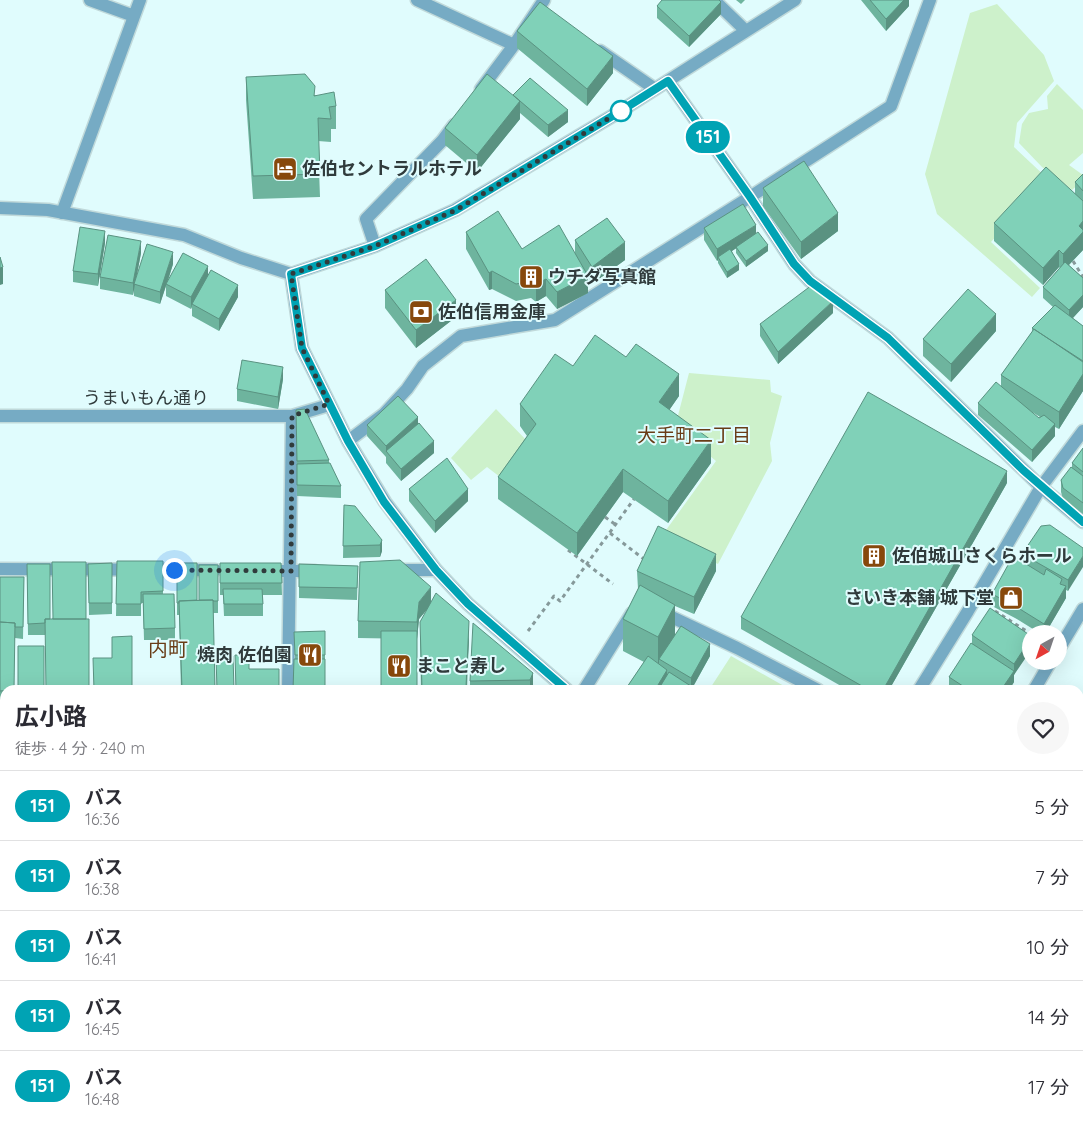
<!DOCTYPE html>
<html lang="ja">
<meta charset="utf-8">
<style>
body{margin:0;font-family:Quicksand,"Noto Sans JP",sans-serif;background:#f7f7f7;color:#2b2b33;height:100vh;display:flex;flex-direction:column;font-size:19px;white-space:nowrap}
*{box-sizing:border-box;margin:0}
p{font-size:16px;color:#7c7c81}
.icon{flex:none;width:28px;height:28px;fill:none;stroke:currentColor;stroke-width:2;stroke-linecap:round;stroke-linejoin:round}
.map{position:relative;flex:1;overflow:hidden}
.side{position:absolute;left:0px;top:685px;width:1084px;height:445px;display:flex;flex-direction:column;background:#fff;border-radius:15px 15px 0 0;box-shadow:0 5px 20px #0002}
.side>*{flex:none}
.badge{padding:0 10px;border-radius:16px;font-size:18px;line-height:32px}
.needle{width:32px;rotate:220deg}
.tools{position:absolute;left:1022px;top:625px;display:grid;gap:10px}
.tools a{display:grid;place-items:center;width:45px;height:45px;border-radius:50%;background:#fff;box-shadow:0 5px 20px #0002;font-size:25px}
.you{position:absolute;width:25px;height:25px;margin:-12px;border:4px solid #fff;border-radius:50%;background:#1a73e8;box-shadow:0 0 0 8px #1a73e833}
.map>.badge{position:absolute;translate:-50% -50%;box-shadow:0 0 0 2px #fff}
.round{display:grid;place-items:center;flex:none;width:52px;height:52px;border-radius:26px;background:#f7f7f7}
.head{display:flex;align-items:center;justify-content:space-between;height:85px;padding:0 15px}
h1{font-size:24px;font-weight:700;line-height:38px}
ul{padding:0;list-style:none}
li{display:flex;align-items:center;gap:15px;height:70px;padding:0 15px;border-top:1px solid #e1e1e2}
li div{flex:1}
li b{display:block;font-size:19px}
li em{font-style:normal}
li .badge{min-width:55px;font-weight:700;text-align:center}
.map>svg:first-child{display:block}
.green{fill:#cdf1cb}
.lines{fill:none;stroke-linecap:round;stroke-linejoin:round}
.minor-casing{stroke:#c0d9da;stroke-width:15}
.highway-casing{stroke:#c0d9da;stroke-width:18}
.path{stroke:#86999a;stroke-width:3;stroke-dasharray:4 4;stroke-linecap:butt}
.minor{stroke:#76abc4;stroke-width:12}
.highway{stroke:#204d61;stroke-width:15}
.wall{fill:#6eb49e;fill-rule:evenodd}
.shaded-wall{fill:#5a9281}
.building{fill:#80d1b8;stroke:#5a9281}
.line-casing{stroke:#fff;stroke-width:11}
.line{stroke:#00a3b4;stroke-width:8}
.walk{stroke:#303b3c;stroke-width:5;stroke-dasharray:0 9}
.stop-dot{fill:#fff;stroke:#00a3b4;stroke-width:2.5}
.labels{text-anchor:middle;stroke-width:4;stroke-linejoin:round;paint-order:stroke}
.poi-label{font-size:18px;font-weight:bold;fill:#303b3c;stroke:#e0fcfd;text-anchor:start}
.street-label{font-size:18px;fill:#303b3c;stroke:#e0fcfd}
.neighbourhood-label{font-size:19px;fill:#693c17;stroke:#e0fcfd}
.quarter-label{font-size:20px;fill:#693c17;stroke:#e0fcfd}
</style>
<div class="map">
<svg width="1083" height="1130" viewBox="0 0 1083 1130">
<rect width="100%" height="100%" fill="#e0fcfd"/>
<path class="green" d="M997,4L1044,55L1054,81L1017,123L1014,147L1047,178L991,242L1040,288L1032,297L937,214L925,174L970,13Z
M1057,84L1083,110V153L1069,165L1083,175V180L1072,190L1042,167L1019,143L1022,124L1029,113L1048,109L1047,96Z
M689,373L770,380L771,392L782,396L770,443L772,461L718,564L661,537L716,461L675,427Z
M496,409L530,444L500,477L487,467L471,480L451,458Z
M731,656L791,690H709Z
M1079,960L1083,961V1125L1023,1130H999L994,1125H1079Z"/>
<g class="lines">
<defs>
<path id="minor" d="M90,0L134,16
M417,0L514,45
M714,0L746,31
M600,51L655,89
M668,81L750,197L794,264L810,281L888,338L1041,487L1083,522
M481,89L514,45L544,0
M0,208L48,210L184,235L241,258L291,274L302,348L348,441L385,502L436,570L468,604L567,690
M62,213L140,0
M375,246L366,219L442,141L454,125
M291,274L375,246L455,210L619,112L795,0
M0,416H292L329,405
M348,441L384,414L407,389L423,366L461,336L555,320L750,197L891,106L930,0
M0,569L215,570
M395,570H436
M265,571H315
M661,612L737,648L818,690
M1059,649L1083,609
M288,690L292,416
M584,690L632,613
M919,690L968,611L1041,487L1083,431
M1034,690L1051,661
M1079,814L1083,804
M0,1049H5
M318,1125L319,1130
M768,1125L770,1130"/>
<path id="highway" d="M0,858H5
M1079,925L1083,926"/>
</defs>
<use href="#minor" class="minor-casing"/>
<use href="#highway" class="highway-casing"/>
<path class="path" d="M1073,261L1083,277
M605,517L616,525
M610,533L645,560
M568,550L613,584
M995,611L1031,634
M528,631L554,596L560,601L634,499
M1079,877L1083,853
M1079,892L1083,900
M1079,1002L1080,998
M1079,1043L1083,1047
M1079,1111L1083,1112
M975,1125L996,1129L1006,1125
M917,1130L919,1125"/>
<use href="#minor" class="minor"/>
<use href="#highway" class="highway"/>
</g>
<path class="wall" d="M736,0H745L741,4Z
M861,0H909V6L886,31Z
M657,6L721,14L689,47L657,18Z
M517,31L613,73L587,106L517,48Z
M246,77L315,95L336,106V129H331V142L318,141L320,197L253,199L246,100Z
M513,96L568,122L548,137L520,113V119L477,172L445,145V128Z
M1083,174V250L1069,265L1083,278V307L1073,318L1083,326V391L1059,429L1055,427V436L1032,462L978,415V403L1001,386V375L1032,332V328L1053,307L1043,298V287L1060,268L1059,267L1043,285L994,241V223L1075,193V182ZM1029,410L1040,417L1039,418Z
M763,188L838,231L801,259L763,206Z
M704,228L756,233L768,251L746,267L736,253V248L732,251L739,270L727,278L718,263V260L717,261L704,240Z
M466,232L522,249L575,253V240L625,260L592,284L588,277V293L557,309L546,296L536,302L531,298L516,301L492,289L489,290L466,249Z
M105,243L98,286L73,282V271Z
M141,253L136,280L173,264L168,281L208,276L238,297L219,331L192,316V307L191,309L166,296V286L160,304L134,296V286L133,295L100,289V277Z
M385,290L456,317L416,348L385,308Z
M833,313L778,364L760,336V324Z
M996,331L951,382L923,356V339Z
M573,366L679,396L669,410L711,463L668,523L623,492L577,556L498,499V477L527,436L520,426V404Z
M283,379L278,409L237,401V389Z
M296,410L329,460V463L341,486V498L297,496Z
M418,424L434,453L401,481L386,463V457L367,436V425Z
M1083,448V514L1063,499L1061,492V480L1072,467V463Z
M1007,483L889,690H848L741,629V617Z
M409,489L468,501L435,533L409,501Z
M344,505L382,540V551L380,557L343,558Z
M1083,548L1068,591L1066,590V598L1045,634H1041L1015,618L992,606V594L1022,562V554Z
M117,561H163V594L175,628V640H144L143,603H141V616H116Z
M86,562L45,635H28L27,564L50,619H52Z
M112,563V614L89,615L88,564Z
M177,563L197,600H199L218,565V613H213L215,690H181L179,615H177Z
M220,563H281L282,595H263V616H224L223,595H220Z
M299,564L358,566L357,600L299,598Z
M637,571H716L694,614L675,606V635L710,656L693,687L625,690L644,662L623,651V619L638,589Z
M0,577H24L23,639L15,638L5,690V708H0Z
M431,602L469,639L467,690H421L420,640L427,609L419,619L417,639L358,638V621Z
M294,632L325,655V666L295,659Z
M972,635L1031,636L1014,675V682L1009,690H951L949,689V677L972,644Z
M533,673V690H470V681Z
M0,713H5V800H0Z
M0,984H5V1034L0,1033Z
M1079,1054L1083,1055V1099L1079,1098Z
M272,1125H293L272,1128Z
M337,1125H384L357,1130H338Z
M444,1125H493L444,1127Z
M643,1125H698L701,1130H646Z"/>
<path class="shaded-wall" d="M904,0H909V6L886,31V19Z
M721,2V14L689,47V36Z
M613,56V73L587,106V89Z
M520,101V119L477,172V155Z
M568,110V122L548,137V125Z
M838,213V231L801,259V242Z
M1083,221V250L1063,271V254L1079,226Z
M756,225V236L719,259L718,257V260L717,261V249Z
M105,231V243L98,286V274Z
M141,241V253L133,295V283Z
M625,242V260L592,284V267Z
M768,245V251L746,267V261Z
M1059,250V267L1043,285V268Z
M173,252V264L160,304V292Z
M739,264V270L727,278V272Z
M208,266V278L192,304L191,309V297Z
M3,267V284L0,285V268Z
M492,271V289L489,290V273Z
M588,276V293L557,309V292Z
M546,279V296L536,302V284Z
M238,285V297L219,331V319Z
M1083,295V307L1069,322V310Z
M456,300V317L416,348V330Z
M833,301V313L778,364V352Z
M996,314V331L951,382V364Z
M283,367V379L278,409V397Z
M679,374V396L659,425V402Z
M1083,374V391L1059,429V412Z
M418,417V429L386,452V446Z
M1055,424V436L1032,462V450Z
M711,440V463L668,523V501Z
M434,441V453L401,481V469Z
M623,469V492L577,556V533Z
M1007,471V483L889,690H883Z
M468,489V501L435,533V521Z
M382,540V551L380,557V545Z
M716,554V571L694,614V597Z
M1083,556V567L1068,591V580Z
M1066,586V598L1045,634H1044V624Z
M431,587V605L419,619L417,639V622L419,602Z
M675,605V637L659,659V666L658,669V637Z
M469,621V639L466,690V687Z
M1031,638V650L1014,675V664Z
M710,644V656L691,690V678Z
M667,670V682L662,690H655Z
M1014,671V682L1009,690H1001Z
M533,673V690H530V680Z"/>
<path class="building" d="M662,0H719L721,2L689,36L657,6Z
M870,0H904L886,19Z
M540,2L613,56L587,89L517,31Z
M305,74L315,86L314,96L334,92L336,106L329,107L331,119L318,118L320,174L253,176L246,77Z
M487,74L520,101L477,155L445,128Z
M530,78L568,110L548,125L513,95Z
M804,161L838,213L801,242L763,188Z
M1046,167L1083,201V221L1079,226L1083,230V232L1063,254L1059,250L1043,268L994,223Z
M1083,174V191L1075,182Z
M743,204L756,225L717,249L704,228Z
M498,211L522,249L559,225L588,276L557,292L546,279L536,284L531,281L516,284L492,271L489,273L466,232Z
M607,218L625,242L592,267L575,240Z
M80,227L105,231L98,274L73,271Z
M758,232L768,245L746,261L736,247Z
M108,235L141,241L133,283L100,277Z
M147,244L173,252L160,292L134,284Z
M730,249L739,264L727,272L718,257Z
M183,253L208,266L191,297L166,284Z
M0,257L3,267L0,268Z
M426,259L456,300L416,330L385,290Z
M1065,262L1083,278V295L1069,310L1043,287Z
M211,270L238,285L219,319L192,304Z
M812,285L833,301L778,352L760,324Z
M968,289L996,314L951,364L923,339Z
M1055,305L1083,326V361L1032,328Z
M1034,329L1083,362V374L1059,412L1001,375Z
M595,335L626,357L636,344L679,374L659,402L711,440L668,501L623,469L577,533L498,477L536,424L520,404L555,354L573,366Z
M242,360L283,367L278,397L237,389Z
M996,382L1039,418L1044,415L1055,424L1032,450L978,403Z
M868,392L1007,471L883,690H869L741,617Z
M398,396L418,417L386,446L367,425Z
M305,409L329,460L297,461L296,410Z
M419,423L434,441L401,469L386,451Z
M1083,448V472L1072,463Z
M447,458L468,489L435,521L409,489Z
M330,463L341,486L297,485V464Z
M1071,467L1083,476V503L1063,488L1061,480Z
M344,505L355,506L382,540L380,545L343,546Z
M1050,525L1083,548V556L1068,580L1022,554L1041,526Z
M658,526L716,554L694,597L637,571Z
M1013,556L1044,575L1046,569L1062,579L1060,584L1066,586L1044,624L1015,606L992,594Z
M400,560L431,587L419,602L417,622L358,621L360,562Z
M117,561H163V591L141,592V604H116Z
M52,562H86V619H53Z
M112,563V603H89L88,564Z
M177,563H197V600L179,601V603H177Z
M220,563H281L282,583H220Z
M27,564H50V619H45V623L28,624Z
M299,564L358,566L357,588L299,587Z
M199,565H218V601H213V600H199Z
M0,577H24L23,627H15V623L0,622Z
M640,585L675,605L658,637L623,619Z
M223,589H262L263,604H224Z
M436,593L469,621L466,687L422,689L420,622Z
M143,594H174L175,628L144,629Z
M213,600L215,689L182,690L179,601Z
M990,608L1031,636V638L1014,664L972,635Z
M45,619H89V690H46Z
M0,622L15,623L14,690L0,691Z
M473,623L533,673L530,680L470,681Z
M681,626L710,644L691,678L659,659Z
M325,631V655H295L294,632Z
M381,631H417V690H381Z
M132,636V690H94L93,658H112V637Z
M971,643L1014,671L1001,690H969L949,677Z
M18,646H44V690H18Z
M235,655L249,656V669H279V690H236Z
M216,656H233L234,690H217Z
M648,656L667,670L655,690H625Z
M294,659H325V690H293Z
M669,672L697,690H658Z
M0,713H5V783H0Z
M0,984H5V1022H0Z
M1079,1054L1083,1055V1087L1079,1086Z
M652,1125H698L701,1130H655Z"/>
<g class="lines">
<defs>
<path id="line" d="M567,690L468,604L436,570L384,502L348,441L302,348L291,274L375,246L456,210L619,112L668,81L750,197L794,264L810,281L888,338L1023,470L1083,522"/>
</defs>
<use href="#line" class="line-casing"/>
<use href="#line" class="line"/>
<path class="walk" d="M174,570L291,571L292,416L329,404L302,348L291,274L375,246L456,210L621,111"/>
</g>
<defs>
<symbol id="hotel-square" viewBox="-11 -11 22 22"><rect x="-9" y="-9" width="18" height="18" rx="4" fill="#87480b" stroke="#e0fcfd"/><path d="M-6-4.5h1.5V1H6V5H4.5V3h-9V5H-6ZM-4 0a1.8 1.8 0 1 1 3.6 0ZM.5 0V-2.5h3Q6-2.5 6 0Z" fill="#fff"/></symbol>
<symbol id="building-square" viewBox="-11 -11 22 22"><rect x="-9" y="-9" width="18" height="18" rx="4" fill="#87480b" stroke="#e0fcfd"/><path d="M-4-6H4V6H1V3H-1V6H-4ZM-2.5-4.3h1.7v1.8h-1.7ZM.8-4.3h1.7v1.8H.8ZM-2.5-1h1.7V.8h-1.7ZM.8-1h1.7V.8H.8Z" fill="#fff"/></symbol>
<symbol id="bank-square" viewBox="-11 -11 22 22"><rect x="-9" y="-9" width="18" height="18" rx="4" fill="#87480b" stroke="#e0fcfd"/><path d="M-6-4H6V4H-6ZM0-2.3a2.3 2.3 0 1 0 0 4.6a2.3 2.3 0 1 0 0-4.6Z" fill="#fff"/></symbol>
<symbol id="shop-square" viewBox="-11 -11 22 22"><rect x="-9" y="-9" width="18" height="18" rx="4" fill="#87480b" stroke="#e0fcfd"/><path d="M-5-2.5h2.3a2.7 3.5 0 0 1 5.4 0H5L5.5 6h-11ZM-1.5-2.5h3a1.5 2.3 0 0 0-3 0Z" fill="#fff"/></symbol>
<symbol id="restaurant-square" viewBox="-11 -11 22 22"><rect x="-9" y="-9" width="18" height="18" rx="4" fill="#87480b" stroke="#e0fcfd"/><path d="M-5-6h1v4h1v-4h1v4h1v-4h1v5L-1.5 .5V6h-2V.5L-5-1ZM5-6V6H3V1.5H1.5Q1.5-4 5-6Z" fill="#fff"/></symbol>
</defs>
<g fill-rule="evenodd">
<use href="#hotel-square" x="271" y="155" width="28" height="28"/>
<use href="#building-square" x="517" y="263" width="28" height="28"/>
<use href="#bank-square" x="407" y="298" width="28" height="28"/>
<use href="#building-square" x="860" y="542" width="28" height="28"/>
<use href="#shop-square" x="997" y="584" width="28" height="28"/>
<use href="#restaurant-square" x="296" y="641" width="28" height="28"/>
<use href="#restaurant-square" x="385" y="652" width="28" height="28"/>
</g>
<circle class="stop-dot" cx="621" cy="111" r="10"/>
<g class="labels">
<g class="poi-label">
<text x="302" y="175">佐伯セントラルホテル</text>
<text x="548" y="283">ウチダ写真館</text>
<text x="438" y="318">佐伯信用金庫</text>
<text x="892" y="562">佐伯城山さくらホール</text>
<text x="994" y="604" text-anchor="end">さいき本舗 城下堂</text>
<text x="292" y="661" text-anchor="end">焼肉 佐伯園</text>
<text x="416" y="672">まこと寿し</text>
</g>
<g class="street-label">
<text x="146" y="404">うまいもん通り</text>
</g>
<g class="neighbourhood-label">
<text x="694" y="442">大手町二丁目</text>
</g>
<g class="quarter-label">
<text x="168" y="656">内町</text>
</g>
</g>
</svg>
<div class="tools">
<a><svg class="needle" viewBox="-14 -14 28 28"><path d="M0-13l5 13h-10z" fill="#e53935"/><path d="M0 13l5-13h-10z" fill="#7c7c81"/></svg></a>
</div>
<div class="you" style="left:174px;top:570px"></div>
<b class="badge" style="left:708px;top:137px;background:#00a3b4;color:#fff">151</b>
<section class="side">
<div class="head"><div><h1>広小路</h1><p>徒歩 · 4 分 · 240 m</p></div><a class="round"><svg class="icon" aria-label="heart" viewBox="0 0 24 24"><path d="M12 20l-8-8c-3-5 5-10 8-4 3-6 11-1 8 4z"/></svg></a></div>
<ul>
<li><span class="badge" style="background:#00a3b4;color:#fff">151</span><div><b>バス</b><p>16:36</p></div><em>5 分</em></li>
<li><span class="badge" style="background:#00a3b4;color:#fff">151</span><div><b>バス</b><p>16:38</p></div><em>7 分</em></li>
<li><span class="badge" style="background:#00a3b4;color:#fff">151</span><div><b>バス</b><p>16:41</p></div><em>10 分</em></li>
<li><span class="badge" style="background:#00a3b4;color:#fff">151</span><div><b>バス</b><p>16:45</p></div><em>14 分</em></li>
<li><span class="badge" style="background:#00a3b4;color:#fff">151</span><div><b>バス</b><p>16:48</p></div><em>17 分</em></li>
</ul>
</section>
</div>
